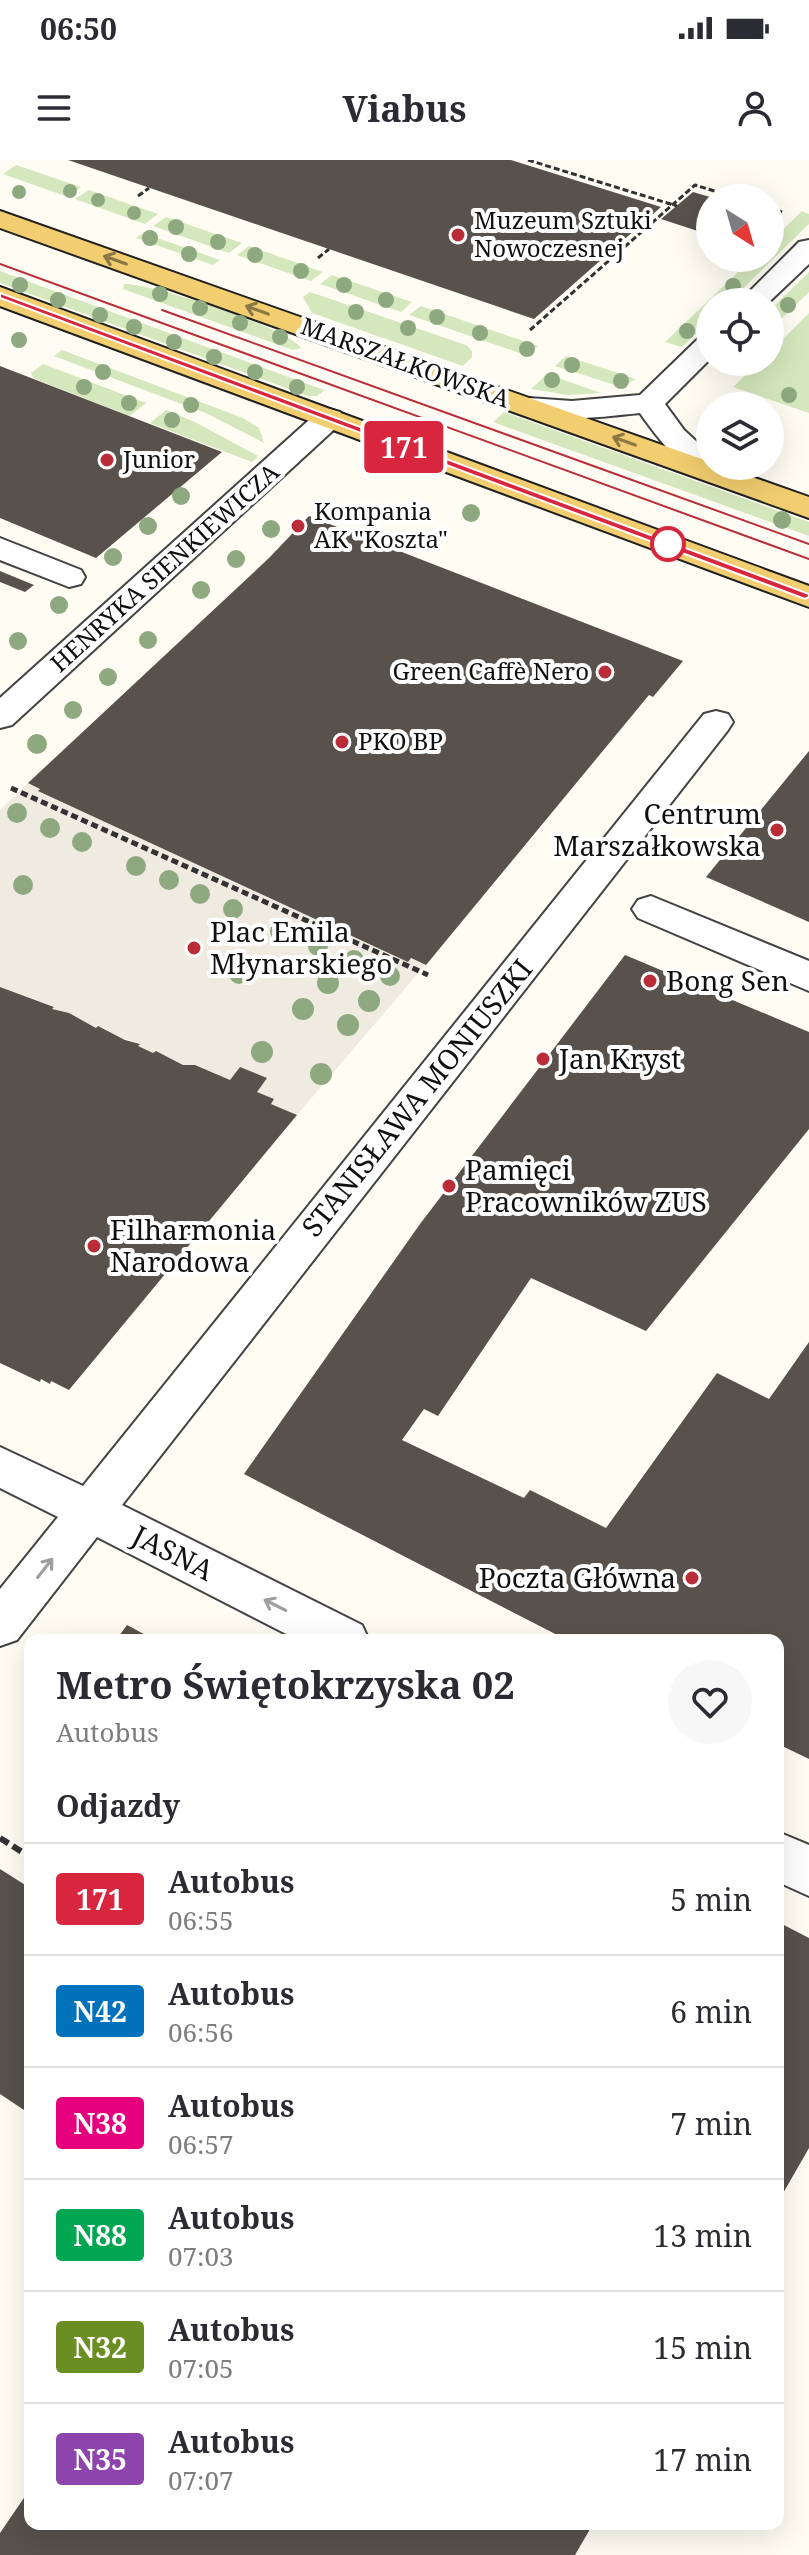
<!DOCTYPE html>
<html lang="pl">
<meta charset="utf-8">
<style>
body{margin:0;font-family:"Noto Serif",serif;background:#f7f7f7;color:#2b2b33;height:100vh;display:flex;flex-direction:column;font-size:30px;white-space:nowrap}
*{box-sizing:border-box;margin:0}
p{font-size:26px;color:#7c7c81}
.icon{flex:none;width:44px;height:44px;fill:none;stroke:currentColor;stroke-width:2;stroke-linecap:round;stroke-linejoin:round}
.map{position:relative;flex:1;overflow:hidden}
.panel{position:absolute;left:24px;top:1474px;width:760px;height:896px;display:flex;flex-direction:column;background:#fff;border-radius:16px;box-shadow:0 8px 32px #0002}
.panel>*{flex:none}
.badge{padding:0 16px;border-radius:6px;font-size:28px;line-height:52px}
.needle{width:52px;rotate:143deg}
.fabs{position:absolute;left:696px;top:24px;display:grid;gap:16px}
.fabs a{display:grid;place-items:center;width:88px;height:88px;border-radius:50%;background:#fff;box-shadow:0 8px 32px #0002;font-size:40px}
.map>.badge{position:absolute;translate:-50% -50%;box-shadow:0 0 0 4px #fff}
h2{padding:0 32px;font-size:30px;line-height:72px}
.round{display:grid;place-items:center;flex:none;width:84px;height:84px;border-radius:42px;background:#f7f7f7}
.overview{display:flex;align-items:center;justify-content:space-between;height:136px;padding:0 32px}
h1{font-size:38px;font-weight:700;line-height:60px}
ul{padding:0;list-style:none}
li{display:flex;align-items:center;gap:24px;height:112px;padding:0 32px;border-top:2px solid #e1e1e2}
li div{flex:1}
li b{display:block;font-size:30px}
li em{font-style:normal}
li .badge{min-width:88px;font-weight:700;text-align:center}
.status{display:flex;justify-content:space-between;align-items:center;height:56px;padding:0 40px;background:#fff;direction:ltr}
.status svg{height:22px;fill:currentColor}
header{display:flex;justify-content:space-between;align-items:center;height:104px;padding:0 32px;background:#fff;font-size:36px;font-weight:700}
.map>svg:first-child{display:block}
.green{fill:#d5e8bd}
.plaza{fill:#efebe1}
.building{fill:#58514c}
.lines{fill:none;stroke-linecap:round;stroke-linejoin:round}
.minor-casing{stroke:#434343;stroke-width:4}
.major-casing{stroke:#212121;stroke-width:4}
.path-far2{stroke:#323232;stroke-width:3;stroke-dasharray:6 3;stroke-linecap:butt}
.path-far1{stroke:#323232;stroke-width:5;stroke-dasharray:7 4;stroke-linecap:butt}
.path{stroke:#323232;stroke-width:6;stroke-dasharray:10 5;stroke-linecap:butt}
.minor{fill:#fff;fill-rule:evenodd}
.major{fill:#f2ce70;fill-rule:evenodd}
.tram{stroke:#ba2d38;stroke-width:2}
.tree{fill:#8ea980}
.oneway{stroke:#8c7845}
.oneway2{stroke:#9f9f9f}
.line{fill:#d7263d;stroke:#fff;stroke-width:2}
.poi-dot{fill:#ba2d38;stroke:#fff;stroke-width:3}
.stop-dot{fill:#fff;stroke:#d7263d;stroke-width:4}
.labels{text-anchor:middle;stroke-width:8;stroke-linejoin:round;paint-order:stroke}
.far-poi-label{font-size:24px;fill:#101010;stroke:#fff;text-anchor:start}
.far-street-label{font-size:24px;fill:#101010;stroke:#fff}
.poi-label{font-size:28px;fill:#101010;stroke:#fff;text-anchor:start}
.street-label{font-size:28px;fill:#101010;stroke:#fff}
</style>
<div class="status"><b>06:50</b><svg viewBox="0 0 49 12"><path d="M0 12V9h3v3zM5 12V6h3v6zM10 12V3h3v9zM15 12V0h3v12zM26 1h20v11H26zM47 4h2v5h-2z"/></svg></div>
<header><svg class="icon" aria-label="menu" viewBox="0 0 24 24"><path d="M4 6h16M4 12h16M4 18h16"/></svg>Viabus<svg class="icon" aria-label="person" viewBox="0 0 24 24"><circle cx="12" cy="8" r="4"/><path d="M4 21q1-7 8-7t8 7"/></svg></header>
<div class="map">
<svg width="809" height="2395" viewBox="0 0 809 2395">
<rect width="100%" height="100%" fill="#fefcf3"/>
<path class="green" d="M16,5L81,27L68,37L3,14Z
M89,30L158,54L145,64L75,39Z
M802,51L809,54V64L729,142H710V160L682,187L665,182L753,98H770V82Z
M166,57L242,83L229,93L153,66Z
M143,73L220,100L213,105L136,78Z
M249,86L323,112L311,121L237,95Z
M0,111L324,230H325L317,236H308L0,123Z
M809,112V132L770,170V150Z
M332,115L412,142L401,152L320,124Z
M124,124C151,123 288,168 301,188L293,190L123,129Z
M310,132L466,185L472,191V197L463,206L312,153L303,137Z
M421,146L538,186L528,196L409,155Z
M809,153V253L733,227L759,202H770V192Z
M62,190L243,258L259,268L264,283L208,254L54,196Z
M566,196L636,219L621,227L555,206Z
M43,204L146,243L130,256L33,218L31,213Z
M547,214L601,233L568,235L531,229Z
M166,250L195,262L258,296L252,302L150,263Z
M504,252L809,362V376L493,262Z"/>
<path class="plaza" d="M28,623L425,805L297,955L271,944L274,939L230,920L195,905H183L156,891L153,893L138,886L139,883L109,874L110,871L99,866L96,868L70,854L52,849L54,846L0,827V650Z"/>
<path class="building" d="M68,0H511L661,47L534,159Z
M693,32L710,37V75L661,59Z
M0,206L222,292L96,398L0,358Z
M309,356L683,501L653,537L649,535L426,805L411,798L408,802L38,631L40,629L28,623L269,398Z
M0,411L34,425L25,432L0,422Z
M809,591V762L706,717Z
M625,795L809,872V969L646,1171L531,1118L438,1256L424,1249L402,1280L524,1338L530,1330L606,1368L717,1213L769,1239L809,1182V1599L778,1584V1480H567L244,1314L420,1064Z
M0,827L54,847L52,849L69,853L96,868L98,866L125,880L140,884L138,886L153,893L156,891L183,905H195L230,920L240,907L267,918L257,932L274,939L271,944L297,955L69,1230L51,1221L50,1224L41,1219L40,1222L0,1203Z
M127,1465L155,1480H116Z
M0,1709L30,1728V1954L0,1934Z
M778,1762L809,1778V1988L778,2042Z
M30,2329V2364H593L575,2395H0V2373Z"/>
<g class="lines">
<defs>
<path id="minor" d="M809,80V104L769,142H739L799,82Z
M710,174V199L665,244L684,270L710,294V306C723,306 731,305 740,317L735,324C698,333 659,280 640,253C600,257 558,263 518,253L514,247L518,241L529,238L572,241L640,235L700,177Z
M329,249L340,252L344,258L340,264L12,565L0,568V538L318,252Z
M0,378L81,410L85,417L81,424L69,427L0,400Z
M716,551L728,554L733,562L728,570L122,1345L362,1465L369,1480H298L97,1377L17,1480L0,1486V1429L58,1357L0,1328V1287L83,1326L704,554Z
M651,736L809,801V831L638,758L632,749L638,740Z
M778,1672L809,1685V1736L778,1722Z"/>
<path id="major" d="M0,51L710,302V306H721L809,337V358L0,68Z
M0,127L809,426V447L0,146Z"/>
</defs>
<use href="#minor" class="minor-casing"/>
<use href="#major" class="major-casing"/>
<path class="path-far2" d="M528,0L677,46
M138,36L149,28
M770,48L782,52
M318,98L329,89
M530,170L695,25L737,38"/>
<path class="path-far1" d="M11,628L428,815"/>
<path class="path" d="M0,1678L30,1697"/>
<use href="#minor" class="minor"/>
<use href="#major" class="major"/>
<path class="tram" d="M0,104L809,399
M162,150L809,384"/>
</g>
<g class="tree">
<circle cx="70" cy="31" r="7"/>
<circle cx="19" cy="32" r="7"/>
<circle cx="98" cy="40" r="7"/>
<circle cx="134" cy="53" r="7"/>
<circle cx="176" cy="67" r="8"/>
<circle cx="150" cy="78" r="8"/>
<circle cx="218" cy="82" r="8"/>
<circle cx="189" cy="94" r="8"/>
<circle cx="255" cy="95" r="8"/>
<circle cx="301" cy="111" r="8"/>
<circle cx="20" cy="125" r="8"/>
<circle cx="344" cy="125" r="8"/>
<circle cx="733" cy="126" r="8"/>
<circle cx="160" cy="134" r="8"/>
<circle cx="58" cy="140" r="8"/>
<circle cx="386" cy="140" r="8"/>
<circle cx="788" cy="145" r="8"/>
<circle cx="200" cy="148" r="8"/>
<circle cx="356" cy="152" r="8"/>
<circle cx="100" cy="155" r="8"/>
<circle cx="437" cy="157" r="8"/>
<circle cx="240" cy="163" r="8"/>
<circle cx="134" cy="167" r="8"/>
<circle cx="408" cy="168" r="8"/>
<circle cx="687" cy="171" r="8"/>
<circle cx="480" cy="173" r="8"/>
<circle cx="280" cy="177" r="8"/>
<circle cx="19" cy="180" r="8"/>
<circle cx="174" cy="182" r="8"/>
<circle cx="527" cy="189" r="8"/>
<circle cx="214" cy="197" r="8"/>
<circle cx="572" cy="205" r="8"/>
<circle cx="103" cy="212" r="8"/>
<circle cx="255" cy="212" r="8"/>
<circle cx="552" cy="220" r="8"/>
<circle cx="621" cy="221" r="8"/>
<circle cx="84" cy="227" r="8"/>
<circle cx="297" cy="227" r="8"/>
<circle cx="789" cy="235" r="8"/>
<circle cx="129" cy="243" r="8"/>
<circle cx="191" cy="245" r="8"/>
<circle cx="172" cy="260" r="8"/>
<circle cx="181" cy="336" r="9"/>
<circle cx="471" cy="353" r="9"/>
<circle cx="782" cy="360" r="9"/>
<circle cx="148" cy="366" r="9"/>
<circle cx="271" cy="369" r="9"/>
<circle cx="113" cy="397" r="9"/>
<circle cx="236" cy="399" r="9"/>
<circle cx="201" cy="430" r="9"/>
<circle cx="59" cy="445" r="9"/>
<circle cx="148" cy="480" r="9"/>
<circle cx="18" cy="481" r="9"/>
<circle cx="108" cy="517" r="9"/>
<circle cx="73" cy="550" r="9"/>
<circle cx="37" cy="584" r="10"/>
<circle cx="17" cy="653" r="10"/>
<circle cx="50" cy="668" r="10"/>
<circle cx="82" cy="682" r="10"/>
<circle cx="136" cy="706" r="10"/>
<circle cx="169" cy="720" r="10"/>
<circle cx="23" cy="725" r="10"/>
<circle cx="200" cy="734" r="10"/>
<circle cx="233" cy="749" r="10"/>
<circle cx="280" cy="771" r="10"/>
<circle cx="318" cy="786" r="10"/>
<circle cx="354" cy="800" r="10"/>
<circle cx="239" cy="814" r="10"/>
<circle cx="390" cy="816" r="10"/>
<circle cx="328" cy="823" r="11"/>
<circle cx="369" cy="841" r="11"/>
<circle cx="303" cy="849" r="11"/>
<circle cx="348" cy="865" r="11"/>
<circle cx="262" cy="892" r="11"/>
<circle cx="321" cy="914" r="11"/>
</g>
<defs><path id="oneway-shaft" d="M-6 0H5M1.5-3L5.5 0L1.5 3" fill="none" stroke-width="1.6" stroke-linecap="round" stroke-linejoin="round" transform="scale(2)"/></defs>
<g class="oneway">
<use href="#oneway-shaft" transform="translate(115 100) rotate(-160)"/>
<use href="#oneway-shaft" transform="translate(257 150) rotate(-160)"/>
<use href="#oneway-shaft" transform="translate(624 281) rotate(-160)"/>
</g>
<g class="oneway2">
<use href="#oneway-shaft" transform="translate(45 1408) rotate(-52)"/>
<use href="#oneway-shaft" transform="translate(275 1445) rotate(-153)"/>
</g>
<path class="line" d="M0,133L809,434V437L805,439L0,138Z"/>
<g class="poi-dot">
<circle cx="458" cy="75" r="8"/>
<circle cx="107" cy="300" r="8"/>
<circle cx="298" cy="366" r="8"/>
<circle cx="605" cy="512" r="8"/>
<circle cx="342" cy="582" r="8"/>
<circle cx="777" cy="670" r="8"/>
<circle cx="194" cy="788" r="8"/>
<circle cx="650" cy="821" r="8"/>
<circle cx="543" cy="899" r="8"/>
<circle cx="449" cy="1026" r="8"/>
<circle cx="94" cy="1086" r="8"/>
<circle cx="692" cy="1418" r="8"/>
</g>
<circle class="stop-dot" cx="668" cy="384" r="16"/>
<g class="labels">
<g class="far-poi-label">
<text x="474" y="69">Muzeum Sztuki<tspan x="474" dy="28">Nowoczesnej</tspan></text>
<text x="123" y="308">Junior</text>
<text x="314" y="360">Kompania<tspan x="314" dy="28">AK "Koszta"</tspan></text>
<text x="589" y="520" text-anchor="end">Green Caffè Nero</text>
<text x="358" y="590">PKO BP</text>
</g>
<g class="far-street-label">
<text transform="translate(405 203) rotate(20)" y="8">MARSZAŁKOWSKA</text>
<text transform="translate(165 408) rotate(-42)" y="8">HENRYKA SIENKIEWICZA</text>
</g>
<g class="poi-label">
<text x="761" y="664" text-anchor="end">Centrum<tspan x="761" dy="32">Marszałkowska</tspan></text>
<text x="210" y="782">Plac Emila<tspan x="210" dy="32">Młynarskiego</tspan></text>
<text x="666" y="831">Bong Sen</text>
<text x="559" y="909">Jan Kryst</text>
<text x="465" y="1020">Pamięci<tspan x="465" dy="32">Pracowników ZUS</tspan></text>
<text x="110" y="1080">Filharmonia<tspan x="110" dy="32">Narodowa</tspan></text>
<text x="676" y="1428" text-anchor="end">Poczta Główna</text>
</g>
<g class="street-label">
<text transform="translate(417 938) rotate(-51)" y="10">STANISŁAWA MONIUSZKI</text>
<text transform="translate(173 1393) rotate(27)" y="10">JASNA</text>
</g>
</g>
</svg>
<div class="fabs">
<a><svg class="needle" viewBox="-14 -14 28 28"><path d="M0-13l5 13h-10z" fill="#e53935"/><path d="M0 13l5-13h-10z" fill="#7c7c81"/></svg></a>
<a><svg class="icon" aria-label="locate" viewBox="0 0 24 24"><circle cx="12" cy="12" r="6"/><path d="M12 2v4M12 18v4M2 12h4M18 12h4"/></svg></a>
<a><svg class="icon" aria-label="layers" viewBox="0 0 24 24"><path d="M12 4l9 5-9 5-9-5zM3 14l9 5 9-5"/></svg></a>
</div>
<b class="badge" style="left:404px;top:287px;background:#d7263d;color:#fff">171</b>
<section class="panel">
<div class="overview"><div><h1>Metro Świętokrzyska 02</h1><p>Autobus</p></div><a class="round"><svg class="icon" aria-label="heart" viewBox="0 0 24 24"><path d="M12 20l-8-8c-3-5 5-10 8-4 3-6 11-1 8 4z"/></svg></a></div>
<h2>Odjazdy</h2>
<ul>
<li><span class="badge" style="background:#d7263d;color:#fff">171</span><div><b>Autobus</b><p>06:55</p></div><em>5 min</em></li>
<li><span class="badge" style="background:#0072bc;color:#fff">N42</span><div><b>Autobus</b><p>06:56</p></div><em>6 min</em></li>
<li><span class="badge" style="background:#e6007e;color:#fff">N38</span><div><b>Autobus</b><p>06:57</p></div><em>7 min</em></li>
<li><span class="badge" style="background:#00a651;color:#fff">N88</span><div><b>Autobus</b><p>07:03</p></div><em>13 min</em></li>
<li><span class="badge" style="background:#6b8e23;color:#fff">N32</span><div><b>Autobus</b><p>07:05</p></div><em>15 min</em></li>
<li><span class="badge" style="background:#8e44ad;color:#fff">N35</span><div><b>Autobus</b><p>07:07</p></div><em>17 min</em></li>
</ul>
</section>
</div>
